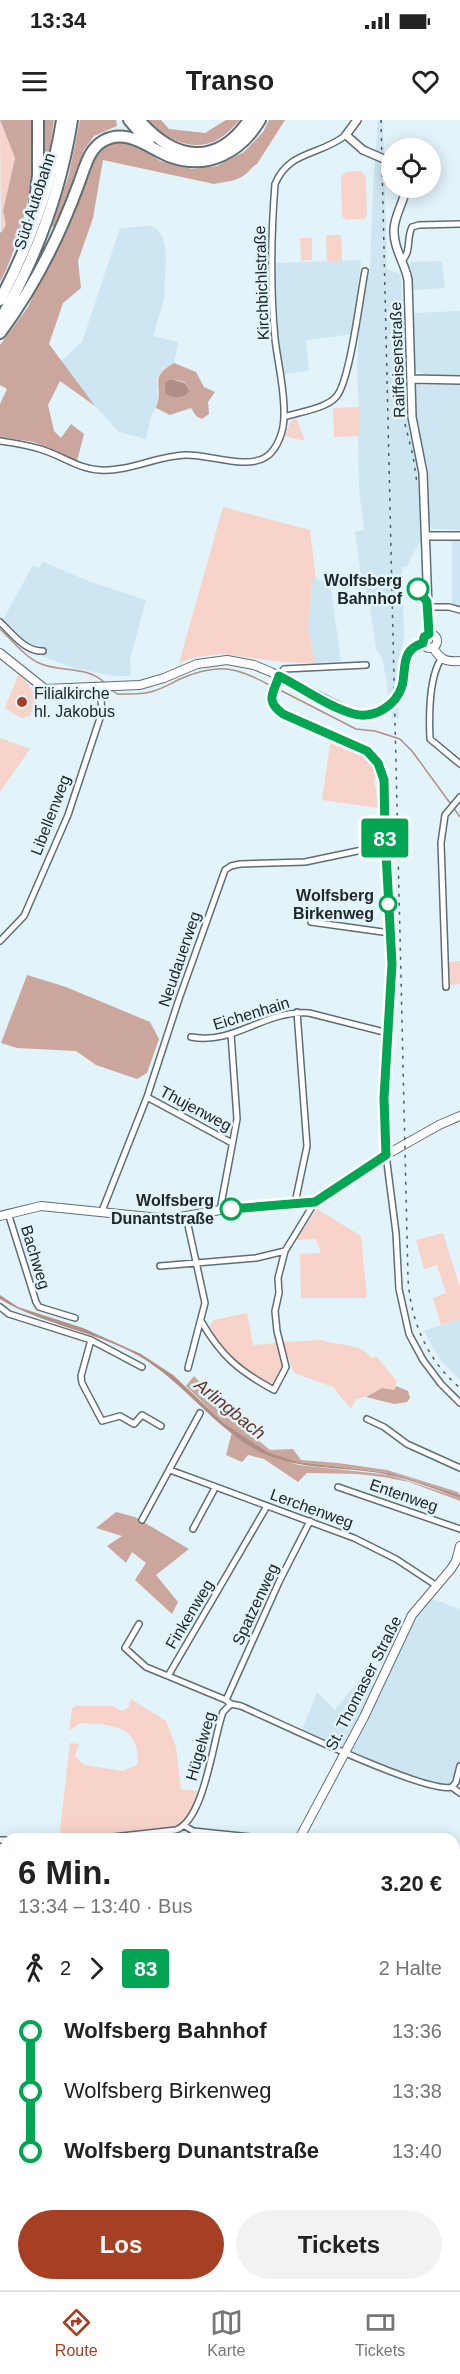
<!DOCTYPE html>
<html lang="de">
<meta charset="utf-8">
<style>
body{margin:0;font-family:Arial,sans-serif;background:#f2f2f2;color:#222;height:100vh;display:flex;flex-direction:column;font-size:22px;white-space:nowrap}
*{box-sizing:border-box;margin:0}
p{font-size:20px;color:#767676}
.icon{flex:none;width:33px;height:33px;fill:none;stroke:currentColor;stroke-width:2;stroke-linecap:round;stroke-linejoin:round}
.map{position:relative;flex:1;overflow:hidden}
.drawer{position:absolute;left:0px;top:1713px;width:460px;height:458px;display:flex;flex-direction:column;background:#fff;border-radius:18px 18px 0 0;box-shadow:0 3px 15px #0003}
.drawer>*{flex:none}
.badge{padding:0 12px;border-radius:4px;font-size:21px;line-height:39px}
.tools{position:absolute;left:381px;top:18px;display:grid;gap:12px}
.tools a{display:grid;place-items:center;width:60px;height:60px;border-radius:50%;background:#fff;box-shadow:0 3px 15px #0003;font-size:30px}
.map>.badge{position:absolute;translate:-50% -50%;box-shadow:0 0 0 3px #fff}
.legs{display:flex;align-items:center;gap:9px;height:66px;padding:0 18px;font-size:20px}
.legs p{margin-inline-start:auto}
.summary{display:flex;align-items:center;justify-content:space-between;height:102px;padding:0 18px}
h1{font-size:33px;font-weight:800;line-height:45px}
.cta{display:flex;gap:12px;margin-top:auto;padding:12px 18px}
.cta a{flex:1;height:69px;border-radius:36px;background:#a73f22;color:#fff;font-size:24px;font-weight:800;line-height:69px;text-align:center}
.cta a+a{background:#f2f2f2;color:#222}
ul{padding:0 18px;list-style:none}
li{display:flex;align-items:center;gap:21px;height:60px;font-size:22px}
li i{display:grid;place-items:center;width:9px;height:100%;margin:0 8px;background:currentColor}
li i::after{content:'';width:15px;height:15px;margin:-8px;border:4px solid;border-radius:50%;background:#fff}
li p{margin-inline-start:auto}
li:first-child i{background:linear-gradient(#0000 50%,currentColor 0)}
li:last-child i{background:linear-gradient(currentColor 50%,#0000 0)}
.status{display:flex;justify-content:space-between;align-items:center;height:42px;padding:0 30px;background:#fff;direction:ltr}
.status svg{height:16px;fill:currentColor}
header{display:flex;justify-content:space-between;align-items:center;height:78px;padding:0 18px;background:#fff;font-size:27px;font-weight:800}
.tab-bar{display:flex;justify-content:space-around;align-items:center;height:84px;border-top:2px solid #e0e0e0;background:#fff;font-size:16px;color:#767676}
.tab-bar a{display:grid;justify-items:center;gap:3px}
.tab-bar .selected{color:#a73f22}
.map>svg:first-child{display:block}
.built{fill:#cde6f1}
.green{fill:#f8d3c9}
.forest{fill:#caa69c;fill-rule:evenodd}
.water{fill:#b28f86}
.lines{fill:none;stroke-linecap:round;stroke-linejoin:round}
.stream{stroke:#b28f86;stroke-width:1.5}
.secondary-tunnel{stroke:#bbcad0;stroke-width:8;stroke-dasharray:8 4;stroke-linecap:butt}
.minor-casing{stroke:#5f6e74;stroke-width:8}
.tertiary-casing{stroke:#5f6e74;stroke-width:10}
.secondary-casing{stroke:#5f6e74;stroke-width:10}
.motorway-casing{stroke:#5f6e74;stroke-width:14}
.minor{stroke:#fff;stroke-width:5}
.tertiary{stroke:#fff;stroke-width:7}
.secondary{stroke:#fff;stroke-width:8}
.motorway{stroke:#fff;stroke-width:10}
.rail{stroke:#50595d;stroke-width:1.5;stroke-dasharray:3 6;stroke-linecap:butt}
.tertiary-bridge-casing{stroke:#5f6e74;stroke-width:10;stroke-linecap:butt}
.tertiary-bridge{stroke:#fff;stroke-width:7}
.line-1-casing{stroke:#fff;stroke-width:14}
.line-1{stroke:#00a651;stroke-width:9}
.stop-1-dot{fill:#fff;stroke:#00a651;stroke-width:3}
.poi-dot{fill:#a73f22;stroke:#e2f3fa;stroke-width:2}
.labels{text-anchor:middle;stroke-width:5;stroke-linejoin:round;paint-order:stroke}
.street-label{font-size:16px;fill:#202729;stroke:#e2f3fa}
.stop-label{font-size:16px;font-weight:bold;fill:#202729;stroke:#e2f3fa;text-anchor:end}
.poi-label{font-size:16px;fill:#202729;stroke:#e2f3fa;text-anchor:start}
.water-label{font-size:18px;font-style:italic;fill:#663527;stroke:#e2f3fa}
</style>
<div class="status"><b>13:34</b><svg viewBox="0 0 49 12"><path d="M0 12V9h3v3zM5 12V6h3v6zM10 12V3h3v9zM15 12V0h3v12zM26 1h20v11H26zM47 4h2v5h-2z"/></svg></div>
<header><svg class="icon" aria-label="menu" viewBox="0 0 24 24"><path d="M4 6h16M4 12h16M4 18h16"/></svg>Transo<svg class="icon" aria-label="heart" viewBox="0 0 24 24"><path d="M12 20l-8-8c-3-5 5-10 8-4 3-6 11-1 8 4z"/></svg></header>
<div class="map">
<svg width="460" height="2170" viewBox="0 0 460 2170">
<rect width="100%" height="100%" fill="#e2f3fa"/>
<path class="built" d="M378,0H383L387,149L398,153L401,157L406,295L417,346L422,418L406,447H402L404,518L397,556L399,598L392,599L383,540L376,529L368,474L362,464L355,412L364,410L359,368L358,316H360L357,245L360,191L366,159L370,153L373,67Z
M150,106L157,109L163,118L166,133L164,179L153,216L178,222L174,243L163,249L157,259L158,284L151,296L146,319L119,312L95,286L61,241L82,222L120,108Z
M361,140L353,214L306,220L309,251L284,254L278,213L275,143Z
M442,141L445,168L412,170L410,142Z
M460,191V256L423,255L414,248L412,193Z
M414,265H460V410L432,409L429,405L427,345L416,297Z
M452,420H460V490H452Z
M43,442L88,461L146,480L130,539L131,556H115L73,548L34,533L4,498L33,445L39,448Z
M316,459L330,463L341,541L315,543L308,508L312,460Z
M460,1199V1260L440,1240L424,1211Z
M424,1476L460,1489V1676L406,1662L300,1615L317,1572L335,1590L362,1556L375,1564Z"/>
<path class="green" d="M0,1L15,38L3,91L6,105L1,113Z
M361,51L366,57L367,95L364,99L346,100L342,96L341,57L346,52Z
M326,115H341L342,141H327Z
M300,118H312V140L301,141Z
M360,287V316L334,317L333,288Z
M296,298L305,321L285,316L290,302Z
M223,387L310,410L316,459L312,460L308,508L315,543L284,542L222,534L195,537L179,543Z
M19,553L37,576L30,596L21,598L5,588Z
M0,618L30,629L0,672Z
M331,618C351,628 368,635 379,654L374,660L379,688L322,680Z
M460,841V864L449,865V842Z
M317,1089L361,1116L367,1178H301L300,1134L321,1133L316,1119L296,1120Z
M443,1113L460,1168V1199L441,1205L433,1178L446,1173L437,1145L424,1149L416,1120Z
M247,1193L253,1225L277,1223L283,1247L274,1265C250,1253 218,1234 210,1206L214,1200Z
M321,1220C343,1227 358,1222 372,1238L376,1236L397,1261L394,1270C377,1268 372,1276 356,1279L351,1289L333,1267L294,1253L283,1222Z
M131,1579L166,1601L176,1627L181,1669L198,1671C192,1687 190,1702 172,1708L67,1719L62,1716L60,1710L70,1623L79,1624L75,1636L84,1645L123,1651L138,1644C139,1604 112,1605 80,1603L69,1611L72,1588L76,1586H113L122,1591L128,1588Z"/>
<path class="forest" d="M0,0H32C30,16 35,31 33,46C31,78 15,135 0,162V111L1,113L6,105L3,91L15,38Z
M42,0H54L49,33L41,29Z
M80,0H116L117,6L94,16L84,30L55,108L52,106L69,54Z
M148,0H161L169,9L205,13L226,0H240C233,7 224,17 215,21C191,32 163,18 148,0Z
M269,0H285L257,44C251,47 251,50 246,54C238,61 224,62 214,64L103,40L93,98L78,141L81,168L63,183L49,224L95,286L60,261L48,285L54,311L61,318L71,304L84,314L77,341L34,322L0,317V284L7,269L0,265V225L28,187L77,82L89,46L102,27L117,20L137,24L160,41L192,49L217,46L244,32L263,12Z
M174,243L196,252L204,267L215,272L208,282L209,294L202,299L196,296L191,288L170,295L156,288C165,265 147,258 174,243ZM171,259L185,262L190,271L185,276L176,278L166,275Z
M27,855L66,867L150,902L159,919L147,953L137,959L96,945L76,931L17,928L1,923Z
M194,1256L241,1306L270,1330L293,1329L301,1340L338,1343L387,1350L458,1372L460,1375L390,1353L299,1342L268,1332L224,1303L186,1266Z
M396,1266L408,1271L410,1278L407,1282L394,1284L366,1277L382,1268L394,1270Z
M232,1312L267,1335L299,1345L390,1355L460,1378V1381L409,1362L383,1357L357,1354L307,1353L298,1362L264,1339L248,1335L242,1342L226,1335Z
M116,1392L135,1397L189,1429L156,1455L178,1482L172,1494L135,1460L146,1443L132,1432L126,1443L107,1426L122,1416L96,1408Z"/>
<path class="water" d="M171,259L185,263L190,271L185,276L176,278L166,275L165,263Z
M0,1175L18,1187L83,1208L141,1234L173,1255L224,1303L268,1332L299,1342L390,1353L460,1375V1378C432,1368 402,1356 373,1352C336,1347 305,1349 269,1336C220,1316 186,1263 139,1236C95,1211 43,1205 0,1179Z"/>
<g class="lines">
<path class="stream" d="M0,509C12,520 25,537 39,543C60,553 87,545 105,563
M276,568L356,609L375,611L400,619L412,631L450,683
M110,569L117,574C128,574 139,575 150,572C160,570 170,564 180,559C217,543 236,546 271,566
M453,687L460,697
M0,1879L6,1881
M227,2164L233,2170"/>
<path class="secondary-tunnel" d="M385,588L396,579L403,560"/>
<defs>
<path id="minor" d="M402,141C412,130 406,119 412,107L419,105L460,104
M284,297C299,292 325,289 336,277C350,262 360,176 365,151
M0,321C14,323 27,325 40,329C61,335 78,349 100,350C129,352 156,336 185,335C209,334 246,350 266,337C278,329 284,310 284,296C285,271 278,244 275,219C270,167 271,116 275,64C289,30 320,36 346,15
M427,487H449L460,490
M0,502C12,513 25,532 43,531
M441,539C429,558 429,597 430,619L460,644
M366,545L284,549C272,563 266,582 283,594L367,631L381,648L385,670V714L392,844L384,1001L386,1035L396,1113L399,1169L409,1214L423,1240L441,1264L460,1283
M311,802L390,813
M0,821L24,796L68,695L102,592L100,568
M446,867L441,723L445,695L460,677
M191,917C236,925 263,890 309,893L388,913
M147,977L232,1023
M295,1083L307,1026L297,892
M220,1090L237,999L231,914
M102,1091L147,977L179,879L225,750L231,746L240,744L305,742L386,725
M8,1093L36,1182L39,1187L75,1198
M186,1096L205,1183L188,1248
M160,1146L256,1138L285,1131
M0,1187L9,1194L91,1220L142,1247
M201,1201C221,1236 239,1251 274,1270L286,1247L277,1211L275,1191L279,1173L278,1158L285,1131L315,1082
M91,1220L81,1256L82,1263L102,1301L120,1296L134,1304L142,1295L161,1306
M367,1299L384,1307L407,1324L460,1348
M170,1350L354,1418L396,1439L437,1466
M338,1367L460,1409
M142,1400L200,1293
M193,1409L215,1368
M139,1504L125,1528L146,1547L168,1556
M226,1580L279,1462L310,1401
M231,1584L226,1580L168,1556L267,1386
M452,1667L456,1662L460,1646
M185,1706L193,1711L271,1719
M95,1719L176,1710C205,1699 213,1619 223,1592L231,1584L241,1586C273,1600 428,1675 452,1667L460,1673
M0,1720H6
M454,1750L460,1751
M0,1778L6,1779
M215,2164L217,2170"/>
<path id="tertiary" d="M357,0L346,15L363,30
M406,68C404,82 395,94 394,109C393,128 405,143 408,160L412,297L423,353L429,514
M411,259L460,260
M426,416H460
M0,1886L6,1888"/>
<path id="secondary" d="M423 521a7 7 0 1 1 14 0a7 7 0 1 1-14 0Z
M433,527C440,540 446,542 460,541
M0,533L45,569L140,565L164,558L197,544L227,540L254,545L271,552L352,593L373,594L385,588
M403,560C405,543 405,530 423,523
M0,1096L41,1086L169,1099L220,1090L315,1082L386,1035L439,1005L460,996
M299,1719L364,1597L412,1495L451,1449L456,1441L460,1426
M6,1936L3,1968L6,2064
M7,2170V2164"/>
<path id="motorway" d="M129,0L149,23
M139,0C174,40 216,48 249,0
M34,91L38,55V0
M0,180C30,123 52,64 62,0
M0,200C36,139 61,70 72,0
M0,213C35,166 59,118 79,63C85,48 88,30 103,21C127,7 150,29 171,37C208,50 241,32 260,0"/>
</defs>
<use href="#minor" class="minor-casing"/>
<use href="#tertiary" class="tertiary-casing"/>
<use href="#secondary" class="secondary-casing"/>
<use href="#motorway" class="motorway-casing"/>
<use href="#minor" class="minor"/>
<use href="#tertiary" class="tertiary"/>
<use href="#secondary" class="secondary"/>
<use href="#motorway" class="motorway"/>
<path class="rail" d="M381,0L408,1159C411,1202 427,1240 460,1268
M394,233L400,284L413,336L417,363"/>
<defs>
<path id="tertiary-bridge" d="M363,30L391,42"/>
</defs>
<use href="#tertiary-bridge" class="tertiary-bridge-casing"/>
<use href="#tertiary-bridge" class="tertiary-bridge"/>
</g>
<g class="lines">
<defs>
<path id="line-1" d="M231,1089L315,1082L386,1035L384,978L392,844L385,714L384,660L378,643L367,631L283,594C264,580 274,573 279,556C301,567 330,588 354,594C374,599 396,586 402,566C405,556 403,543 408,534C411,528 417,525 423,523L424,517L429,514L427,482L418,469"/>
</defs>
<use href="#line-1" class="line-1-casing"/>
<use href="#line-1" class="line-1"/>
</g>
<g class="stop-1-dot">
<circle cx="418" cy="469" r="10"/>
<circle cx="388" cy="784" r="8"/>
<circle cx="231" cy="1089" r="10"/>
</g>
<circle class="poi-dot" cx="22" cy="582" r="6"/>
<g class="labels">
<g class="street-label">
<text transform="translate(34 81) rotate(-72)" y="6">Süd Autobahn</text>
<text transform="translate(261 163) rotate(-92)" y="6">Kirchbichlstraße</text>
<text transform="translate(397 240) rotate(-92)" y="6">Raiffeisenstraße</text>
<text transform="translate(50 695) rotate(-69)" y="6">Libellenweg</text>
<text transform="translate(179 839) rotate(-71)" y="6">Neudauerweg</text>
<text transform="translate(251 893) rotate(-17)" y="6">Eichenhain</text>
<text transform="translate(196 988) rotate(28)" y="6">Thujenweg</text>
<text transform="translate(36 1137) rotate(73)" y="6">Bachweg</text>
<text transform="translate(404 1375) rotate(19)" y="6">Entenweg</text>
<text transform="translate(312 1388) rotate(20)" y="6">Lerchenweg</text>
<text transform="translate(255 1484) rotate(-65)" y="6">Spatzenweg</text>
<text transform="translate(189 1494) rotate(-59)" y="6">Finkenweg</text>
<text transform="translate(363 1563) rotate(-63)" y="6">St. Thomaser Straße</text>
<text transform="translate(200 1626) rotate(-74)" y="6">Hügelweg</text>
</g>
<g class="stop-label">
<text x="402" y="466">Wolfsberg<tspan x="402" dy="18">Bahnhof</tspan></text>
<text x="374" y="781">Wolfsberg<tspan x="374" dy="18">Birkenweg</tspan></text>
<text x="214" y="1086">Wolfsberg<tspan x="214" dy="18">Dunantstraße</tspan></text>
</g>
<g class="poi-label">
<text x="34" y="579">Filialkirche<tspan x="34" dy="18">hl. Jakobus</tspan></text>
</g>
<g class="water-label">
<text transform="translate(230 1289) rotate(39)" y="6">Arlingbach</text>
</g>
</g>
</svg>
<div class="tools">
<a><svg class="icon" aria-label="locate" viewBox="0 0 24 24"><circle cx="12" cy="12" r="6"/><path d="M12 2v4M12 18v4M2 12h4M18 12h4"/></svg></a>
</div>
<b class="badge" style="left:385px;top:718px;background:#00a651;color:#fff">83</b>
<section class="drawer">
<div class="summary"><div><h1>6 Min.</h1><p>13:34 – 13:40 · Bus</p></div><b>3.20 €</b></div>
<div class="legs"><svg class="icon" aria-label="walk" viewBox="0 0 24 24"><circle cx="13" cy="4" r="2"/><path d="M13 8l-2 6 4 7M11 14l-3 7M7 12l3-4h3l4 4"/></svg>2<svg class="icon" aria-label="forward" viewBox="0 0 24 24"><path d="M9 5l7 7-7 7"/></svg><b class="badge" style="background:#00a651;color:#fff">83</b><p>2 Halte</p></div>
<ul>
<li><i style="color:#00a651"></i><b>Wolfsberg Bahnhof</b><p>13:36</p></li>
<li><i style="color:#00a651"></i><span>Wolfsberg Birkenweg</span><p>13:38</p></li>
<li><i style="color:#00a651"></i><b>Wolfsberg Dunantstraße</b><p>13:40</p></li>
</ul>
<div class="cta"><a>Los</a><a>Tickets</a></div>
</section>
</div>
<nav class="tab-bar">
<a class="selected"><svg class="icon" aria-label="directions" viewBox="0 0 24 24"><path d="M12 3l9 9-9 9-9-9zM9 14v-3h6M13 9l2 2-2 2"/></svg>Route</a>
<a><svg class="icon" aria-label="map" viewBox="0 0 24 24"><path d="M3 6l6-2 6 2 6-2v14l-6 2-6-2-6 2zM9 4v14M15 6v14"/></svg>Karte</a>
<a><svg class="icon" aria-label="tickets" viewBox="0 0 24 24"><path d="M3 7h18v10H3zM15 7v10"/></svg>Tickets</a>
</nav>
